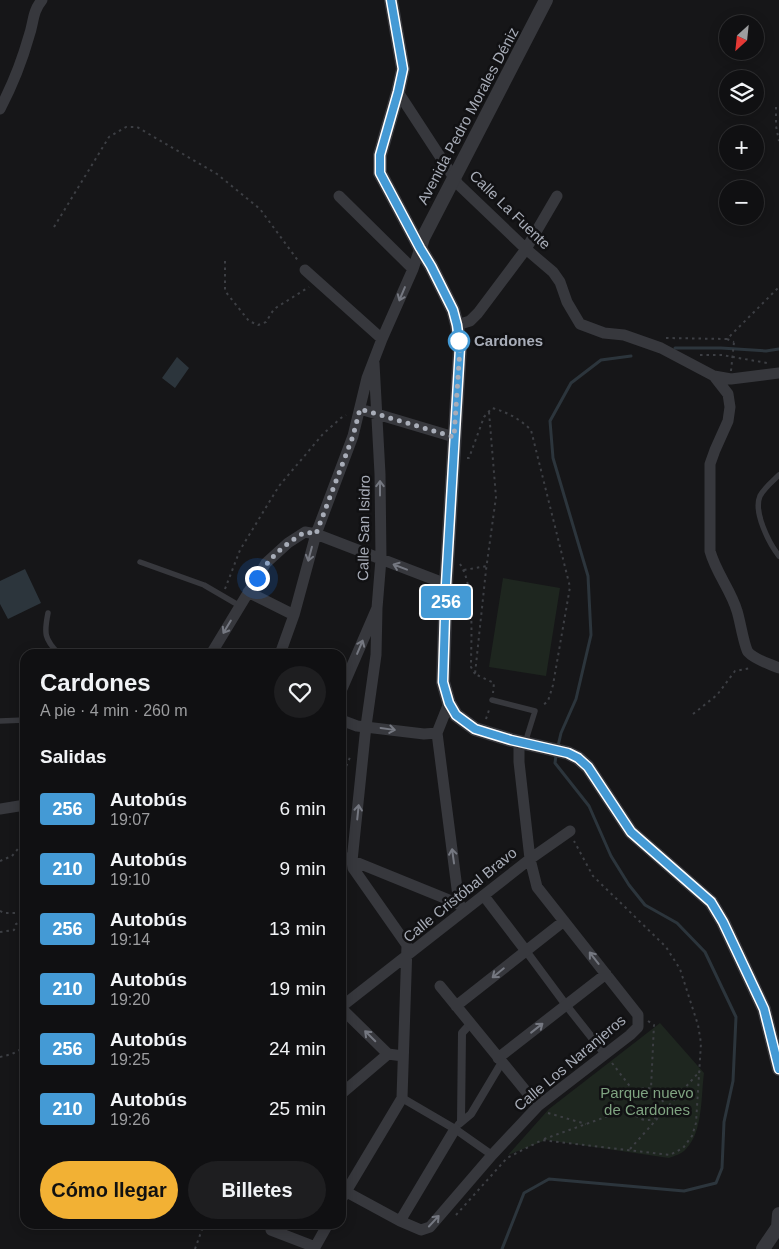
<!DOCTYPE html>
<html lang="es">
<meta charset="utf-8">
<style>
body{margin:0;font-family:Helvetica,sans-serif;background:#1e1e20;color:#f1f3f6;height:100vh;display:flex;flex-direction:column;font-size:19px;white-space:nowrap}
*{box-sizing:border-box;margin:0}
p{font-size:16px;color:#9c9d9f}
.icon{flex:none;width:28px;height:28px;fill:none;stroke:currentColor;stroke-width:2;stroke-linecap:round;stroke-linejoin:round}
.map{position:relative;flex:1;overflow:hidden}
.details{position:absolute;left:20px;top:649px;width:326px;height:580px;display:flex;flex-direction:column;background:#101012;border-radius:15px;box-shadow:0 2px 12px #0003,0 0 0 1px #303032}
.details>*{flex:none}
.badge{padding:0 10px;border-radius:4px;font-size:18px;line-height:32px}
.needle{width:32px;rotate:207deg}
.buttons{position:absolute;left:719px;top:15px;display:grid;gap:10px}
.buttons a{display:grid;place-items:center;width:45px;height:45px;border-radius:50%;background:#101012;box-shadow:0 2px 12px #0003,0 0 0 1px #303032;font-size:25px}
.you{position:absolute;width:25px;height:25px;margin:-12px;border:4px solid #fff;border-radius:50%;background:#1a73e8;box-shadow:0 0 0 8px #1a73e833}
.map>.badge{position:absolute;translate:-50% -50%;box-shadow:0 0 0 2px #fff}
h2{padding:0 20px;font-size:19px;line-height:45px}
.round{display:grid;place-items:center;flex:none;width:52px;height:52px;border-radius:26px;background:#1e1e20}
.summary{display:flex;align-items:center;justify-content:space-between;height:85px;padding:0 20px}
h1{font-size:24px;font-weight:700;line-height:38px}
.action{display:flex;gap:10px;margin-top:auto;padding:10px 20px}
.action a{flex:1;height:58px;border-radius:30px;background:#f2b134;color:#111;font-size:20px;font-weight:700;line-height:58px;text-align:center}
.action a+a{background:#1e1e20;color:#f1f3f6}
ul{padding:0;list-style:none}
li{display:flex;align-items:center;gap:15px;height:60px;padding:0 20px}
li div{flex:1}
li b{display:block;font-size:19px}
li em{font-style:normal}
li .badge{min-width:55px;font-weight:700;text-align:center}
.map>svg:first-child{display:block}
.green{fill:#1e261f}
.water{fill:#2c353c}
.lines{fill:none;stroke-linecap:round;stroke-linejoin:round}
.stream{stroke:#2c353c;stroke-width:3}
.path{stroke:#3d3f44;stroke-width:2;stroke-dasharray:2.5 4;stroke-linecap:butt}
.service{stroke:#37383d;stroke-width:5.5}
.pedestrian{stroke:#37383d;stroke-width:8}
.minor{stroke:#37383d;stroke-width:11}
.tertiary{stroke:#37383d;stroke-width:14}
.path-bridge{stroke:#3d3f44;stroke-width:2;stroke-dasharray:2.5 4;stroke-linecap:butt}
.oneway{stroke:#757881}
.line-casing{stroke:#fff;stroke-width:11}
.line{stroke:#449ad5;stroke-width:8}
.walk{stroke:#a8adb8;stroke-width:5;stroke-dasharray:0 9}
.stop-dot{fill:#fff;stroke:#449ad5;stroke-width:2.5}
.labels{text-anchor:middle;stroke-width:5;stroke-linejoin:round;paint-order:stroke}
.street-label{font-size:15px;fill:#a8adb8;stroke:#111113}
.stop-label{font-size:15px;font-weight:bold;fill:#a8adb8;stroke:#111113;text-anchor:start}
.park-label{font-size:15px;fill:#7fa381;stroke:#111113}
</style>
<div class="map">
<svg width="779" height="1249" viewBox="0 0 779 1249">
<rect width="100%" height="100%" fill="#161618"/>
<path class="green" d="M503,578L560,588L546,676L489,667Z
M660,1023L704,1073C701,1096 703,1132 686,1149C682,1154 674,1156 669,1158L546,1140L508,1155L549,1109Z"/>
<path class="water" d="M177,357L189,368L175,388L162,378Z
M25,569L41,603L8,619L0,604V581Z"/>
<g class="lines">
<path class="stream" d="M675,348H721L766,351L779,349
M558,746L561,733L576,699L591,635L588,576L553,458L550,421L571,383L601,360L631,356
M502,1249L524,1193L549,1179L684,1191L716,1183L722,1168L724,1122L733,1081L736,1017L705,952L677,923L645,905L629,885L611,856L589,806L555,763L556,755"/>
<path class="path" d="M776,107V126L779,141
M54,227L109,137L126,127H137L217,174L260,209L299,262
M225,261V291L249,321L258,325L266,322L274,309L309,287
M666,338L727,339L779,287
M727,339L734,342
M700,355H722L767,363
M489,412L496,497L486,570L475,674L494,683L493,693
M467,458H469L484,417L492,408C507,412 520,419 531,430L570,587L553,685L548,701L542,706
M460,564C475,586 471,640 471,667L475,674
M464,570L487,566
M225,589L240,550L279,486L323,434L341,418L346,415
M693,714L717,695L735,671L751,668
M486,719L490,707
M341,778L351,755
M341,825L344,830
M0,861L12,856L22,844L25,843
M0,911L4,913H25
M0,932L14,930L16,924L25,920
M648,1021L654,1025L651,1088
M0,1057L12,1054L25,1047
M612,1063L635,1093
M631 1104a16 16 0 1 1 32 0a16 16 0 1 1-32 0Z
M548,1113L586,1124
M544,1139L631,1108
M630,1149L700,1071
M456,1215L507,1158L542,1140L670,1155L683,1148L692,1136L696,1123L701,1043L698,1025L680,969L666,947L593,876L574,841
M254,1224L262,1227
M195,1249L204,1224"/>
<path class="service" d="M779,475C773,481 764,488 760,496C753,512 769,543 779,556
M140,562L204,585L240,606
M48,613C44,633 44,639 59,654
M492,700L535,711L525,743
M0,721L25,720"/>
<path class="pedestrian" d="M526,951L566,1005L604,1053
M402,1098L455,1129L492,1155
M461,1121L462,1033L471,1023
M459,1124L471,1114L502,1062"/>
<path class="minor" d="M398,92L458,184L526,249L553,272L560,282L567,302L580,324L604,333L624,335L661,348L714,376L728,394L730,407L728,421L715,450L710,464V551C716,573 731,590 737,611C740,620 744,646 748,652C755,660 770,664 779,668
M0,109C12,86 22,61 29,36C34,22 32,12 42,0
M339,196L413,269
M305,270L382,339
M457,325L470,321L478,313L526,249L557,196
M714,376L731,379L779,373
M360,409L454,437
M248,592L294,615
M211,654L266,563L288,543L305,532L316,534L446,584
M280,654L294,615L316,534L353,436L367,378L382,339L413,269L420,248
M341,691L377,608L381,559L380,474L374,363
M449,703L437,733L459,904
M341,720L357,726L424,734L437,733
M0,809L25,805
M341,856L459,904L463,909
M484,896L526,951
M440,986L538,1106
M456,1006L564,921
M341,1007L530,859L519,762V742
M341,1008L388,1054L403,1056
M498,1058L606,974
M341,1094L388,1054
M341,1189L400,1221L421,1230L430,1227L492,1155L538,1106L630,1035L638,1027V1015L537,887L530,859L570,831
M341,1200L402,1098L407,945L353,868L352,861L366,726L376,655L377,608
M400,1221L455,1129
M271,1230L315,1247
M314,1249L328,1224"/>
<path class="tertiary" d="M391,0L403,69L398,92L380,155V173L420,248L431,266L453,310L457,325L460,348L446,584L443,682L449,703L456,715L475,729L511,740L568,753L578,758L588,767L631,832L711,902L723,922L764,1009L779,1069
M420,248L423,238L546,0
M763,1249L778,1227L779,1214"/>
<path class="path-bridge" d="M731,371L734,342"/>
</g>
<defs><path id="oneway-shaft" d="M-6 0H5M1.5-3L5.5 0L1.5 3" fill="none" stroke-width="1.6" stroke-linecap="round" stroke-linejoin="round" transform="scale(1.25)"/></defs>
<g class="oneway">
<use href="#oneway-shaft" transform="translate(402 294) rotate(113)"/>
<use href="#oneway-shaft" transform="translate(380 488) rotate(-90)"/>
<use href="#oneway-shaft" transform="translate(310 554) rotate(105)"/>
<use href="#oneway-shaft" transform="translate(400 567) rotate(-159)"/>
<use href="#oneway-shaft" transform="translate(227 627) rotate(121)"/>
<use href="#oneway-shaft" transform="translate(360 647) rotate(-67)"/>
<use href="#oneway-shaft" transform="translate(388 729) rotate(8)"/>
<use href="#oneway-shaft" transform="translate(358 812) rotate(-84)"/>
<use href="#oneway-shaft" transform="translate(453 856) rotate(-98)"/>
<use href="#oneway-shaft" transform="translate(594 958) rotate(-128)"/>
<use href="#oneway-shaft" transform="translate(498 973) rotate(141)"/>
<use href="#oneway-shaft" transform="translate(537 1028) rotate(-38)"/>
<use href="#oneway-shaft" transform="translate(370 1036) rotate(-135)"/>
<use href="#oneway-shaft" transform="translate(434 1221) rotate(-47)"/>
</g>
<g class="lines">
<defs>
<path id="line" d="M391,0L403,69L398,92L380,155V173L420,248L431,266L453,310L457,325L460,348L446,584L443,682L449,703L456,715L475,729L511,740L568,753L578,758L588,767L631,832L711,902L723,922L764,1009L779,1069"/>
</defs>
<use href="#line" class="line-casing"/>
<use href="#line" class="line"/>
<path class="walk" d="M257,578C269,558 285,544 305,532L316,534L353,436L360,409L454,437L460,348L458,336L459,341"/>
</g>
<circle class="stop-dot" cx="459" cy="341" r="10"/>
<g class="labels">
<g class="street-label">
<text transform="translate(468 116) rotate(-62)" y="5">Avenida Pedro Morales Déniz</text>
<text transform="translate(510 210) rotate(44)" y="5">Calle La Fuente</text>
<text transform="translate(364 528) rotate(-89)" y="5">Calle San Isidro</text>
<text transform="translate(460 895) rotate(-39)" y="5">Calle Cristóbal Bravo</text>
<text transform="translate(570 1063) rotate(-40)" y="5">Calle Los Naranjeros</text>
</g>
<g class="stop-label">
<text x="474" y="346">Cardones</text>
</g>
<g class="park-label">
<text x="647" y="1098">Parque nuevo<tspan x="647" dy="17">de Cardones</tspan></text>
</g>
</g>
</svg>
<div class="buttons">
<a><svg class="needle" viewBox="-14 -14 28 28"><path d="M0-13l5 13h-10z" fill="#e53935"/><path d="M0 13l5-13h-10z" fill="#9c9d9f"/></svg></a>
<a><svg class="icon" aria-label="layers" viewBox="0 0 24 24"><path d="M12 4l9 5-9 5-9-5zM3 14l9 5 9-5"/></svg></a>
<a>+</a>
<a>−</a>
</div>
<div class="you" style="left:257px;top:578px"></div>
<b class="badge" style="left:446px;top:602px;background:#449ad5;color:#fff">256</b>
<section class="details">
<div class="summary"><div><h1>Cardones</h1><p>A pie · 4 min · 260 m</p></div><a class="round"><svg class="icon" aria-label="heart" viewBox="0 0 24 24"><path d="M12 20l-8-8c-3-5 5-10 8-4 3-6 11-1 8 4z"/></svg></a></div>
<h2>Salidas</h2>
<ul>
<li><span class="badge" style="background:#449ad5;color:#fff">256</span><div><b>Autobús</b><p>19:07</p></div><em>6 min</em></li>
<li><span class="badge" style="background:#449ad5;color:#fff">210</span><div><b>Autobús</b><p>19:10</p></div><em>9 min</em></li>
<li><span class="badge" style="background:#449ad5;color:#fff">256</span><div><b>Autobús</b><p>19:14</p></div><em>13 min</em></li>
<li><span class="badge" style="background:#449ad5;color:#fff">210</span><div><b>Autobús</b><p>19:20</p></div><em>19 min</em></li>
<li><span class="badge" style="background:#449ad5;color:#fff">256</span><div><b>Autobús</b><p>19:25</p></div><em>24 min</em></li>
<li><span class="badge" style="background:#449ad5;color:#fff">210</span><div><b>Autobús</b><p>19:26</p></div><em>25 min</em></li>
</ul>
<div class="action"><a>Cómo llegar</a><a>Billetes</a></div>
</section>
</div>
